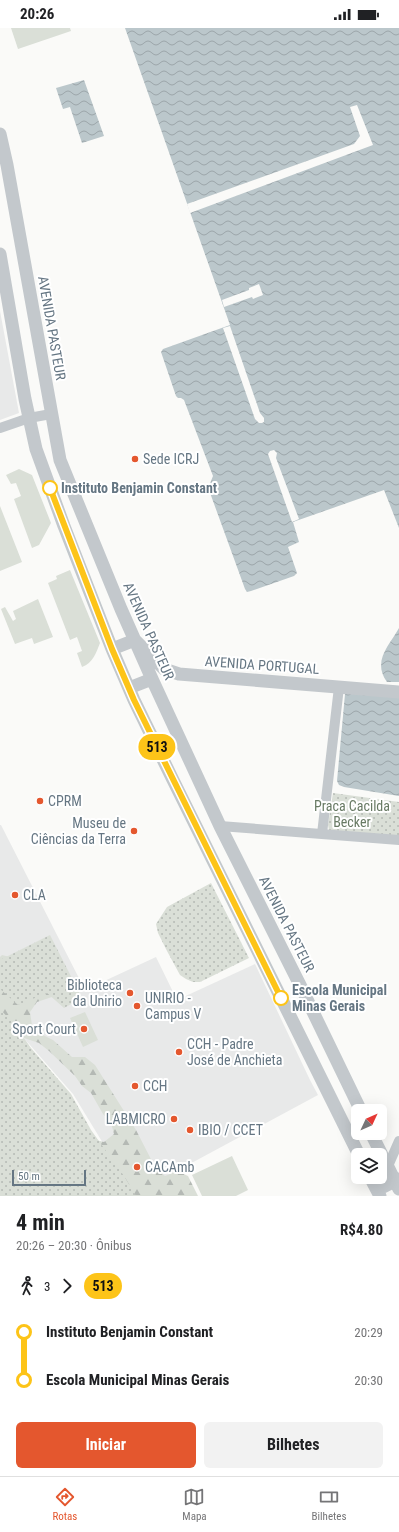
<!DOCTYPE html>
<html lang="pt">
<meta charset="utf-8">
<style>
body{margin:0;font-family:"Roboto Condensed",sans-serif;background:#f2f2f2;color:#202124;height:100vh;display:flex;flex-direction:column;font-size:15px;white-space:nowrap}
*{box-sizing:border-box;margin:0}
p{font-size:13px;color:#757577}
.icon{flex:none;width:22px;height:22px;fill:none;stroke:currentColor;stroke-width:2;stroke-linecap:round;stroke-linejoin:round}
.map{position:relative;height:1168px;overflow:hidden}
.side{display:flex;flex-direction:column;background:#fff;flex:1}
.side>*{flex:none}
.badge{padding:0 8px;border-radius:13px;font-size:14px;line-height:26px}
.needle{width:26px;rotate:46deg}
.tools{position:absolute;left:351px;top:1076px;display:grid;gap:8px}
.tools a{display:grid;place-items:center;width:36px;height:36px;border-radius:6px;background:#fff;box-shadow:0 4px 16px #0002;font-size:20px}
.scale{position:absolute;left:12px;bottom:10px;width:74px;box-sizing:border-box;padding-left:4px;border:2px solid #657683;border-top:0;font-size:11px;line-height:14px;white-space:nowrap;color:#657683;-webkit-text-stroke:3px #fff;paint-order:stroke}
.map>.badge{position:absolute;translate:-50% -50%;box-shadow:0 0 0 2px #fff}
.legs{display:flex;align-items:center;gap:6px;height:44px;padding:0 16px;font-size:13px}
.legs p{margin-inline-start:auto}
.head{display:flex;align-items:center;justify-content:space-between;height:68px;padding:0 16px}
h1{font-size:22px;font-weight:700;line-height:30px}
.primary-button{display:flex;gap:8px;margin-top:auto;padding:8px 16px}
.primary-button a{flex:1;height:46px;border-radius:6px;background:#e4572e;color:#fff;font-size:16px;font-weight:700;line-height:46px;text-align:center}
.primary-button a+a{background:#f2f2f2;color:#202124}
ul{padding:0 16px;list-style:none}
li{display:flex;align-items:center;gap:14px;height:48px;font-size:15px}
li i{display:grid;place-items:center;width:6px;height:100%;margin:0 5px;background:currentColor}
li i::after{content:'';width:10px;height:10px;margin:-5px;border:3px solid;border-radius:50%;background:#fff}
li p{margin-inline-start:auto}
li:first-child i{background:linear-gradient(#0000 50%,currentColor 0)}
li:last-child i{background:linear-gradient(currentColor 50%,#0000 0)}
.status{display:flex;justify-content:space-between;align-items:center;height:28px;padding:0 20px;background:#fff;direction:ltr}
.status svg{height:11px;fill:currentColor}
.menu{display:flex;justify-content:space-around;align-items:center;height:56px;border-top:1px solid #e0e0e0;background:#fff;font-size:11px;color:#757577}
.menu a{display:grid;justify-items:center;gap:2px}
.menu .active{color:#e4572e}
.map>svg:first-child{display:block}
.built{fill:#e8e9e9}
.forest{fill:url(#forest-firs)}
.park{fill:url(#park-dots)}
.garden{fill:#dadfd7}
.water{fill:url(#water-waves)}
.pier{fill:#fafaf8}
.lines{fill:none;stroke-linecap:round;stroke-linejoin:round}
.minor{stroke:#c3c8cc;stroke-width:10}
.tertiary{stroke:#c3c8cc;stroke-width:13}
.line-1-casing{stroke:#fff;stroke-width:9}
.line-1{stroke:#fdc418;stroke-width:6}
.poi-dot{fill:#e4572e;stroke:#fff;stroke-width:1.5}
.stop-1-dot{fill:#fff;stroke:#fdc418;stroke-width:2}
.labels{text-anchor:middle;stroke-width:4;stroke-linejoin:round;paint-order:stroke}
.street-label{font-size:14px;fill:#657683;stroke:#fff}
.poi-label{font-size:14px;fill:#657683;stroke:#fff;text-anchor:start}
.stop-label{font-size:14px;font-weight:bold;fill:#657683;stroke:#fff;text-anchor:start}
.park-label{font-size:14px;fill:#687a64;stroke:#fff}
</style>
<div class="status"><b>20:26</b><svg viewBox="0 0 49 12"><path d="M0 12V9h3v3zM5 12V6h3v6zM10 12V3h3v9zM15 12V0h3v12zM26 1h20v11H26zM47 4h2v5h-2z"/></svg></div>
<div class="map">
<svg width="399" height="1168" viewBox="0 0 399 1168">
<defs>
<pattern id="forest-firs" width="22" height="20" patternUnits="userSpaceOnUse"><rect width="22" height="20" fill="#dadfd7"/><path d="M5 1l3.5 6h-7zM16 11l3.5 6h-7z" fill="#b4b9b4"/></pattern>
<pattern id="park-dots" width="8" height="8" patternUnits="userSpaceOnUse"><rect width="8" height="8" fill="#dadfd7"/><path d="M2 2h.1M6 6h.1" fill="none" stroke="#b4b9b4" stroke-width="1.8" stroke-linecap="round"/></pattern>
<pattern id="water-waves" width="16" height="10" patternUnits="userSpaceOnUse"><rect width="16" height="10" fill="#bbc7cb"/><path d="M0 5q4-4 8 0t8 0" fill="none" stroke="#9ca6aa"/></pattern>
</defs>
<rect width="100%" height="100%" fill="#fafaf8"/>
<path class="built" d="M0,283L19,385L0,392Z
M0,797H1L85,962L156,929L177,972L255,936L310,1052L318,1067L134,1166L73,1066L0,983Z"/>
<path class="forest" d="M2,927L14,930L61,966L37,974L30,984L32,997L41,1006L53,1012L72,1029H85L95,1037L136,1102L155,1139L165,1148L177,1143L188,1148L198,1168H0V1040L80,1108L104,1114L114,1106L111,1095L103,1086L91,1065L82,1058L75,1048L49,1023L39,1015L0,1002V929Z"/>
<path class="park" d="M333,765L399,774V808L329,802L328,797Z
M211,855L249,930L200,954H193L186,951L180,947L167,923L158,905L156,896L167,879Z
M50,907L82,970L64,980L47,965L18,977L0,961V932Z
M0,981L15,997L31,1020L71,1066L91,1102L124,1148L136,1168H0Z"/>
<path class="garden" d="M11,0H70L71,3L18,21Z
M19,441L32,447L51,495L39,517L32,520L14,471L21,468L16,455L11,456L6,447Z
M0,478L22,534L0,543Z
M70,542L100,615C96,625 93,635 82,639L77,625L82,623L77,609L70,612L48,555L57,551L56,548Z
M38,571L53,609L34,616L32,610L15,616L1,581L5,579L13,593L16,591L13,583Z
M85,984L98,1012L83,1019L70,990Z
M232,1128L248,1162L236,1168H202L192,1147Z"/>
<path class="water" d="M125,0H399V500L384,462L293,494L299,514L288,519L297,545L294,548L251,563L247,564L245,561L209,462V458L213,448L184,372L181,370H178L176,368L161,324L163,321L230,297Z
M84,52L104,108L82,115L70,79L63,81L56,60Z
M399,600V654H387C372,633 389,618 399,600Z
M345,666H399V768L344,759L339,757L337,753Z"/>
<path class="pier" d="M357,77L373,117L190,185L187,176L354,116L360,108L350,79Z
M259,256L263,267L253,271L252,269L224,279L222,272L249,262V260Z
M230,298L260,385L264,390V394L262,395H259L255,391L223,300Z
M274,422L277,425L276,430L299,491L292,494L268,426L270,423Z"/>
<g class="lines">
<path class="minor" d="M0,400L29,390L51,386
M220,798L399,812
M322,806L339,659
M388,1138L399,1113"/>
<path class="tertiary" d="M0,106L7,137L60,432L121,581L152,651L220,798L300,957L361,1083
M0,226L25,371L36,421L64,498L112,621L134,672L173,752L359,1127
M112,621L135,612L164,641L179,646L399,664
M129,660L152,651
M371,1105L399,1161
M370,1149L380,1168
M377,1162L399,1151"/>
</g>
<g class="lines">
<defs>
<path id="line-1" d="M50,460L112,621L134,672L281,970"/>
</defs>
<use href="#line-1" class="line-1-casing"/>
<use href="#line-1" class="line-1"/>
</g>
<g class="poi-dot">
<circle cx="135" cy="431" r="4"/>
<circle cx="40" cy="773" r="4"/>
<circle cx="134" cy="803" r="4"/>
<circle cx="15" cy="867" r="4"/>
<circle cx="130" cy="965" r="4"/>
<circle cx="137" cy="978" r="4"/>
<circle cx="84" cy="1001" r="4"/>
<circle cx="179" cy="1024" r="4"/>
<circle cx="135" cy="1058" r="4"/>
<circle cx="174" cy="1091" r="4"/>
<circle cx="190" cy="1102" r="4"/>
<circle cx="137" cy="1139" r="4"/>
</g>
<g class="stop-1-dot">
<circle cx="50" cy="460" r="7"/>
<circle cx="281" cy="970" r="7"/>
</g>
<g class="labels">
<g class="street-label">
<text transform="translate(52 300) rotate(80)" y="5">AVENIDA PASTEUR</text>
<text transform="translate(149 603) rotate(66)" y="5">AVENIDA PASTEUR</text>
<text transform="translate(262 637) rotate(4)" y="5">AVENIDA PORTUGAL</text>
<text transform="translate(287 896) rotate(63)" y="5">AVENIDA PASTEUR</text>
</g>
<g class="poi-label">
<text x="143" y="436">Sede ICRJ</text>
<text x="48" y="778">CPRM</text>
<text x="126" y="800" text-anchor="end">Museu de<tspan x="126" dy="16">Ciências da Terra</tspan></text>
<text x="23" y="872">CLA</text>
<text x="122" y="962" text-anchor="end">Biblioteca<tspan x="122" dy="16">da Unirio</tspan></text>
<text x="145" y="975">UNIRIO -<tspan x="145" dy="16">Campus V</tspan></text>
<text x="76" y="1006" text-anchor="end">Sport Court</text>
<text x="187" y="1021">CCH - Padre<tspan x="187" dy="16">José de Anchieta</tspan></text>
<text x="143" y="1063">CCH</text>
<text x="166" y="1096" text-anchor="end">LABMICRO</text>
<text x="198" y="1107">IBIO / CCET</text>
<text x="145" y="1144">CACAmb</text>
</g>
<g class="stop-label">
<text x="61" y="465">Instituto Benjamin Constant</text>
<text x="292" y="967">Escola Municipal<tspan x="292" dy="16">Minas Gerais</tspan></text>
</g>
<g class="park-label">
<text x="352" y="783">Praca Cacilda<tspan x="352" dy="16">Becker</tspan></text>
</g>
</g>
</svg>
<div class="tools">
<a><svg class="needle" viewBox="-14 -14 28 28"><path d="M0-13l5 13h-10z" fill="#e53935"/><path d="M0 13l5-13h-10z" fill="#757577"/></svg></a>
<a><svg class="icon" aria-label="layers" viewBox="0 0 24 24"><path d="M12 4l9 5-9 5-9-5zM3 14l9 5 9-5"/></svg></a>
</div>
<div class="scale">50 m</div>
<b class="badge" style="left:157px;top:719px;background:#fdc418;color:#111">513</b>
</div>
<section class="side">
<div class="head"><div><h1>4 min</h1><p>20:26 – 20:30 · Ônibus</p></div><b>R$4.80</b></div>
<div class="legs"><svg class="icon" aria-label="walk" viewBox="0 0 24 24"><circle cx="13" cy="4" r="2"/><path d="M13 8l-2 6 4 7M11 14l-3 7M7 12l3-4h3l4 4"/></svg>3<svg class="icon" aria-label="forward" viewBox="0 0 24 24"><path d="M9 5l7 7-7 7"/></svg><b class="badge" style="background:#fdc418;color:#111">513</b></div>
<ul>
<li><i style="color:#fdc418"></i><b>Instituto Benjamin Constant</b><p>20:29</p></li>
<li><i style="color:#fdc418"></i><b>Escola Municipal Minas Gerais</b><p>20:30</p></li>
</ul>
<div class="primary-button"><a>Iniciar</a><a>Bilhetes</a></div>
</section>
<nav class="menu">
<a class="active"><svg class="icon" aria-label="directions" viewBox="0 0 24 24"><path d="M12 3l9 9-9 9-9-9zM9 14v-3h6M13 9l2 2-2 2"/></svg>Rotas</a>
<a><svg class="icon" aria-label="map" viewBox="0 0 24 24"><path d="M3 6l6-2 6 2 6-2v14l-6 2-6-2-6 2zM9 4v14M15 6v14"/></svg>Mapa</a>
<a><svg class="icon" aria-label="tickets" viewBox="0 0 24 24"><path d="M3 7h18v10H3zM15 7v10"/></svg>Bilhetes</a>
</nav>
